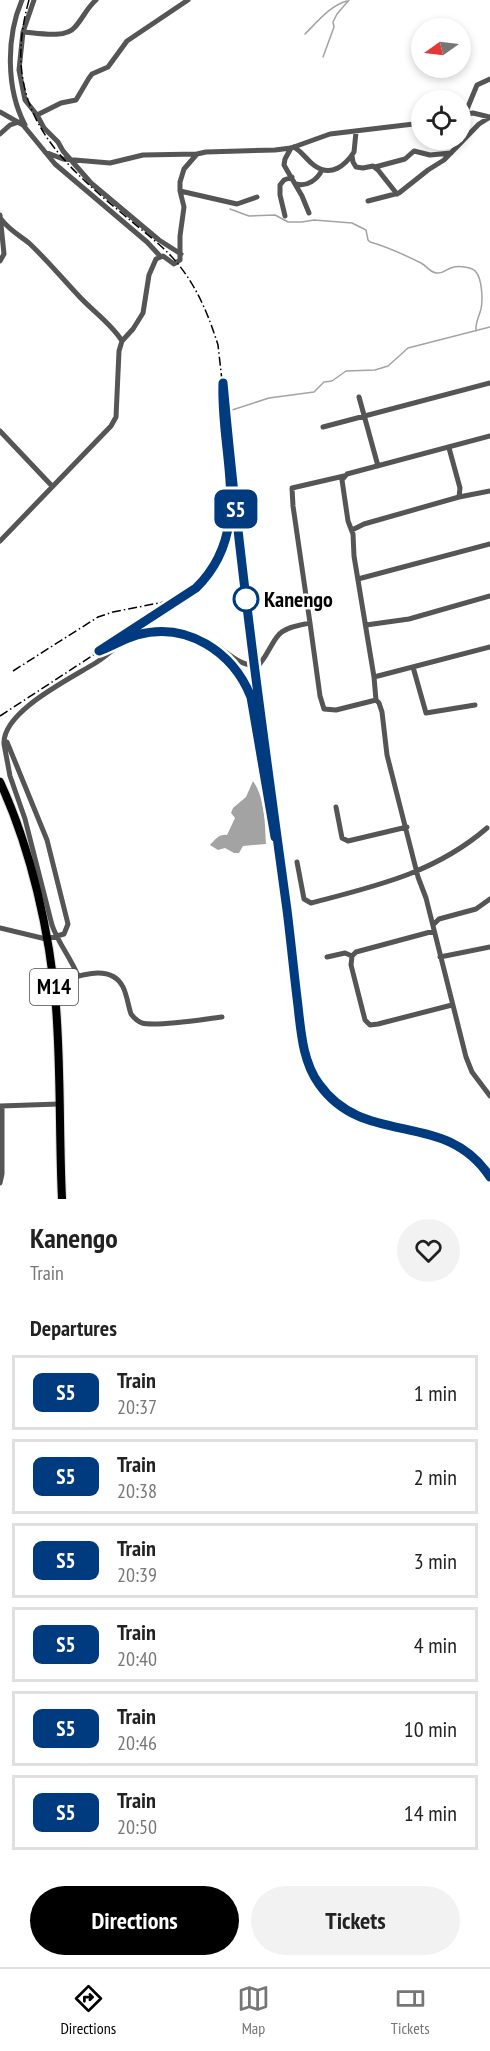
<!DOCTYPE html>
<style>
body{margin:0;font-family:"PT Sans Narrow",sans-serif;background:#f2f2f2;color:#222;height:100vh;display:flex;flex-direction:column;font-size:22px;white-space:nowrap}
*{box-sizing:border-box;margin:0}
p{font-size:20px;color:#767676}
.icon{flex:none;width:33px;height:33px;fill:none;stroke:currentColor;stroke-width:2;stroke-linecap:round;stroke-linejoin:round}
.map{position:relative;height:1199px;overflow:hidden}
.details{display:flex;flex-direction:column;background:#fff;flex:1}
.details>*{flex:none}
.badge{padding:0 12px;border-radius:9px;font-size:21px;line-height:39px}
.needle{width:39px;rotate:256deg}
.buttons{position:absolute;left:411px;top:18px;display:grid;gap:12px}
.buttons a{display:grid;place-items:center;width:60px;height:60px;border-radius:50%;background:#fff;box-shadow:0 3px 9px #0003;font-size:30px}
.map>.badge{position:absolute;translate:-50% -50%;box-shadow:0 0 0 3px #fff}
h2{padding:0 30px;font-size:22px;line-height:54px}
.round{display:grid;place-items:center;flex:none;width:63px;height:63px;border-radius:32px;background:#f2f2f2}
.headline{display:flex;align-items:center;justify-content:space-between;height:102px;padding:0 30px}
h1{font-size:28px;font-weight:600;line-height:45px}
.action{display:flex;gap:12px;margin-top:auto;padding:12px 30px}
.action a{flex:1;height:69px;border-radius:36px;background:#000;color:#fff;font-size:24px;font-weight:600;line-height:69px;text-align:center}
.action a+a{background:#f2f2f2;color:#222}
ul{padding:0;list-style:none}
li{display:flex;align-items:center;gap:18px;height:75px;margin:0 12px 9px;padding:0 18px;border:3px solid #e0e0e0;border-radius:0px}
li div{flex:1}
li b{display:block;font-size:22px}
li em{font-style:normal}
li .badge{min-width:66px;font-weight:700;text-align:center}
.tabs{display:flex;justify-content:space-around;align-items:center;height:84px;border-top:2px solid #e0e0e0;background:#fff;font-size:16px;color:#767676}
.tabs a{display:grid;justify-items:center;gap:3px}
.tabs .current{color:#000}
.map>svg:first-child{display:block}
.water{fill:#a3a3a3}
.lines{fill:none;stroke-linecap:round;stroke-linejoin:round}
.stream{stroke:#a3a3a3;stroke-width:1.5}
.highway-casing{stroke:#dbdbdb;stroke-width:10}
.minor{stroke:#555;stroke-width:5}
.highway{stroke:#000;stroke-width:8}
.rail{stroke:#000;stroke-width:1.5;stroke-dasharray:9 3 1.5 3;stroke-linecap:butt}
.line-casing{stroke:#fff;stroke-width:14}
.line{stroke:#003b80;stroke-width:9}
.stop-dot{fill:#fff;stroke:#003b80;stroke-width:3}
.labels{text-anchor:middle;stroke-width:5;stroke-linejoin:round;paint-order:stroke}
.shield{fill:#fff;stroke:#4c4c4c;stroke-width:1.5}
.shield-label{font-size:21px;font-weight:bold;fill:#000}
.stop-label{font-size:22px;font-weight:bold;fill:#000;stroke:#fff;text-anchor:start}
</style>
<div class="map">
<svg width="490" height="1199" viewBox="0 0 490 1199">
<rect width="100%" height="100%" fill="#fff"/>
<path class="water" d="M253,781C265,798 265,824 266,844L243,846L239,853H234L225,848L218,850L210,845C216,839 219,834 227,835L235,818L231,813L233,808L246,797Z"/>
<g class="lines">
<path class="stream" d="M305,34C318,21 331,5 347,1
M323,57L334,27L333,22L337,14L349,0
M230,209L249,216L275,215L288,222H302L314,220L352,223L366,230L368,240L370,242C388,247 405,255 421,263C427,266 430,273 437,273C444,274 447,268 454,267C459,266 473,267 476,272C482,279 483,300 481,309C479,317 475,323 476,331
M232,410L269,398L314,392L324,382L332,381L346,371L375,370L388,366L408,348L490,327"/>
<defs>
<path id="highway" d="M0,782C31,849 50,933 56,1007C61,1071 59,1135 62,1199"/>
</defs>
<use href="#highway" class="highway-casing"/>
<path class="minor" d="M22,0C6,37 6,89 25,125
M34,0L23,32L19,70L25,100L37,115L44,128L58,142L63,151L91,183L159,240L181,254
M23,32C37,33 66,39 75,27C83,18 87,8 96,0
M0,112L23,125L55,164L147,242L160,256
M465,114L477,85L490,79
M37,115L61,103L76,100L89,78L92,74L108,67L127,41L188,0
M460,115L473,113L490,117
M0,134L10,125L19,122
M294,147C305,154 306,160 315,166C331,177 345,166 354,152L356,132
M291,148L285,159L284,165L302,196L309,213
M45,152L63,159L110,163L143,155L197,154
M352,156L353,162L356,167L363,168L373,166L378,170L397,194
M375,167L405,159L414,151L430,155L451,153
M296,184C307,187 317,180 322,170
M180,191L237,204L257,197
M368,201L399,193L428,170L444,160L479,124L490,117
M0,215L4,254L0,261
M285,216L280,195V185L284,180L292,177
M1,219C9,230 19,235 29,243C46,259 61,277 77,294C91,310 111,323 122,341
M359,397L378,466
M323,427L490,383
M0,431L52,486
M490,436L347,474L342,480L348,521L353,534L354,556L374,677L376,700L379,703L382,712L387,755L418,877L426,898L466,1057L472,1072L490,1096
M459,497L490,491
M352,530L364,524L459,497L460,488L449,448
M0,541L111,426L116,417L119,351L122,341L133,329L143,313L149,275L156,259L163,256L174,264L180,260V236L184,207L180,191V182L184,169L197,154L206,152L275,150L291,148L330,134L422,123
M358,579L490,544
M310,623L293,506L292,488L344,476
M366,625L409,619L490,596
M413,667L426,713L475,705
M374,677L490,647
M6,743L4,744L10,776L25,819L52,925C58,943 71,958 78,976
M4,744C2,711 72,678 97,662C110,654 126,637 138,632C145,629 154,629 161,629C178,630 195,634 210,642C225,649 241,669 259,665C280,638 269,630 310,623L320,696L324,709L336,710L376,700
M336,807L342,838L348,841L407,827
M297,862L304,899L311,903C376,886 435,873 487,828
M433,925L439,919L476,909L490,899
M0,928L46,939L64,934L68,924L47,840L7,742
M434,931L356,952L352,956L351,965L365,1020L370,1025L378,1024L452,1005
M327,957L345,953L352,956
M440,957L490,947
M53,983C74,978 110,961 123,987C127,995 128,1005 131,1014C134,1018 137,1021 142,1023C158,1027 204,1019 222,1017
M0,1106L59,1104
M0,1183L2,1174V1106"/>
<use href="#highway" class="highway"/>
<path class="rail" d="M29,0C0,103 52,156 124,215C140,229 157,241 172,257C195,282 208,313 218,345L254,666L288,921L301,1032L309,1065L320,1086L340,1106L368,1121L428,1133L447,1139L470,1153L490,1177
M126,639C182,620 240,647 254,707
M13,671L98,617L113,612L169,601
M0,716L196,588C216,568 230,543 231,514"/>
</g>
<g class="lines">
<defs>
<path id="line" d="M275,837L251,697C233,652 187,621 137,635C124,639 112,646 99,651L196,588C255,530 220,456 223,383C239,560 263,735 287,910C291,942 294,974 298,1006C301,1033 303,1062 319,1084C365,1149 445,1108 490,1177"/>
</defs>
<use href="#line" class="line-casing"/>
<use href="#line" class="line"/>
</g>
<circle class="stop-dot" cx="246" cy="599" r="12"/>
<g class="labels">
<rect class="shield" x="30" y="969" width="48" height="36" rx="4.5"/>
<g class="shield-label">
<text x="54" y="994">M14</text>
</g>
<g class="stop-label">
<text x="264" y="607">Kanengo</text>
</g>
</g>
</svg>
<div class="buttons">
<a><svg class="needle" viewBox="-14 -14 28 28"><path d="M0-13l5 13h-10z" fill="#e53935"/><path d="M0 13l5-13h-10z" fill="#767676"/></svg></a>
<a><svg class="icon" aria-label="locate" viewBox="0 0 24 24"><circle cx="12" cy="12" r="6"/><path d="M12 2v4M12 18v4M2 12h4M18 12h4"/></svg></a>
</div>
<b class="badge" style="left:236px;top:509px;background:#003b80;color:#fff">S5</b>
</div>
<section class="details">
<div class="headline"><div><h1>Kanengo</h1><p>Train</p></div><a class="round"><svg class="icon" aria-label="heart" viewBox="0 0 24 24"><path d="M12 20l-8-8c-3-5 5-10 8-4 3-6 11-1 8 4z"/></svg></a></div>
<h2>Departures</h2>
<ul>
<li><span class="badge" style="background:#003b80;color:#fff">S5</span><div><b>Train</b><p>20:37</p></div><em>1 min</em></li>
<li><span class="badge" style="background:#003b80;color:#fff">S5</span><div><b>Train</b><p>20:38</p></div><em>2 min</em></li>
<li><span class="badge" style="background:#003b80;color:#fff">S5</span><div><b>Train</b><p>20:39</p></div><em>3 min</em></li>
<li><span class="badge" style="background:#003b80;color:#fff">S5</span><div><b>Train</b><p>20:40</p></div><em>4 min</em></li>
<li><span class="badge" style="background:#003b80;color:#fff">S5</span><div><b>Train</b><p>20:46</p></div><em>10 min</em></li>
<li><span class="badge" style="background:#003b80;color:#fff">S5</span><div><b>Train</b><p>20:50</p></div><em>14 min</em></li>
</ul>
<div class="action"><a>Directions</a><a>Tickets</a></div>
</section>
<nav class="tabs">
<a class="current"><svg class="icon" aria-label="directions" viewBox="0 0 24 24"><path d="M12 3l9 9-9 9-9-9zM9 14v-3h6M13 9l2 2-2 2"/></svg>Directions</a>
<a><svg class="icon" aria-label="map" viewBox="0 0 24 24"><path d="M3 6l6-2 6 2 6-2v14l-6 2-6-2-6 2zM9 4v14M15 6v14"/></svg>Map</a>
<a><svg class="icon" aria-label="tickets" viewBox="0 0 24 24"><path d="M3 7h18v10H3zM15 7v10"/></svg>Tickets</a>
</nav>
